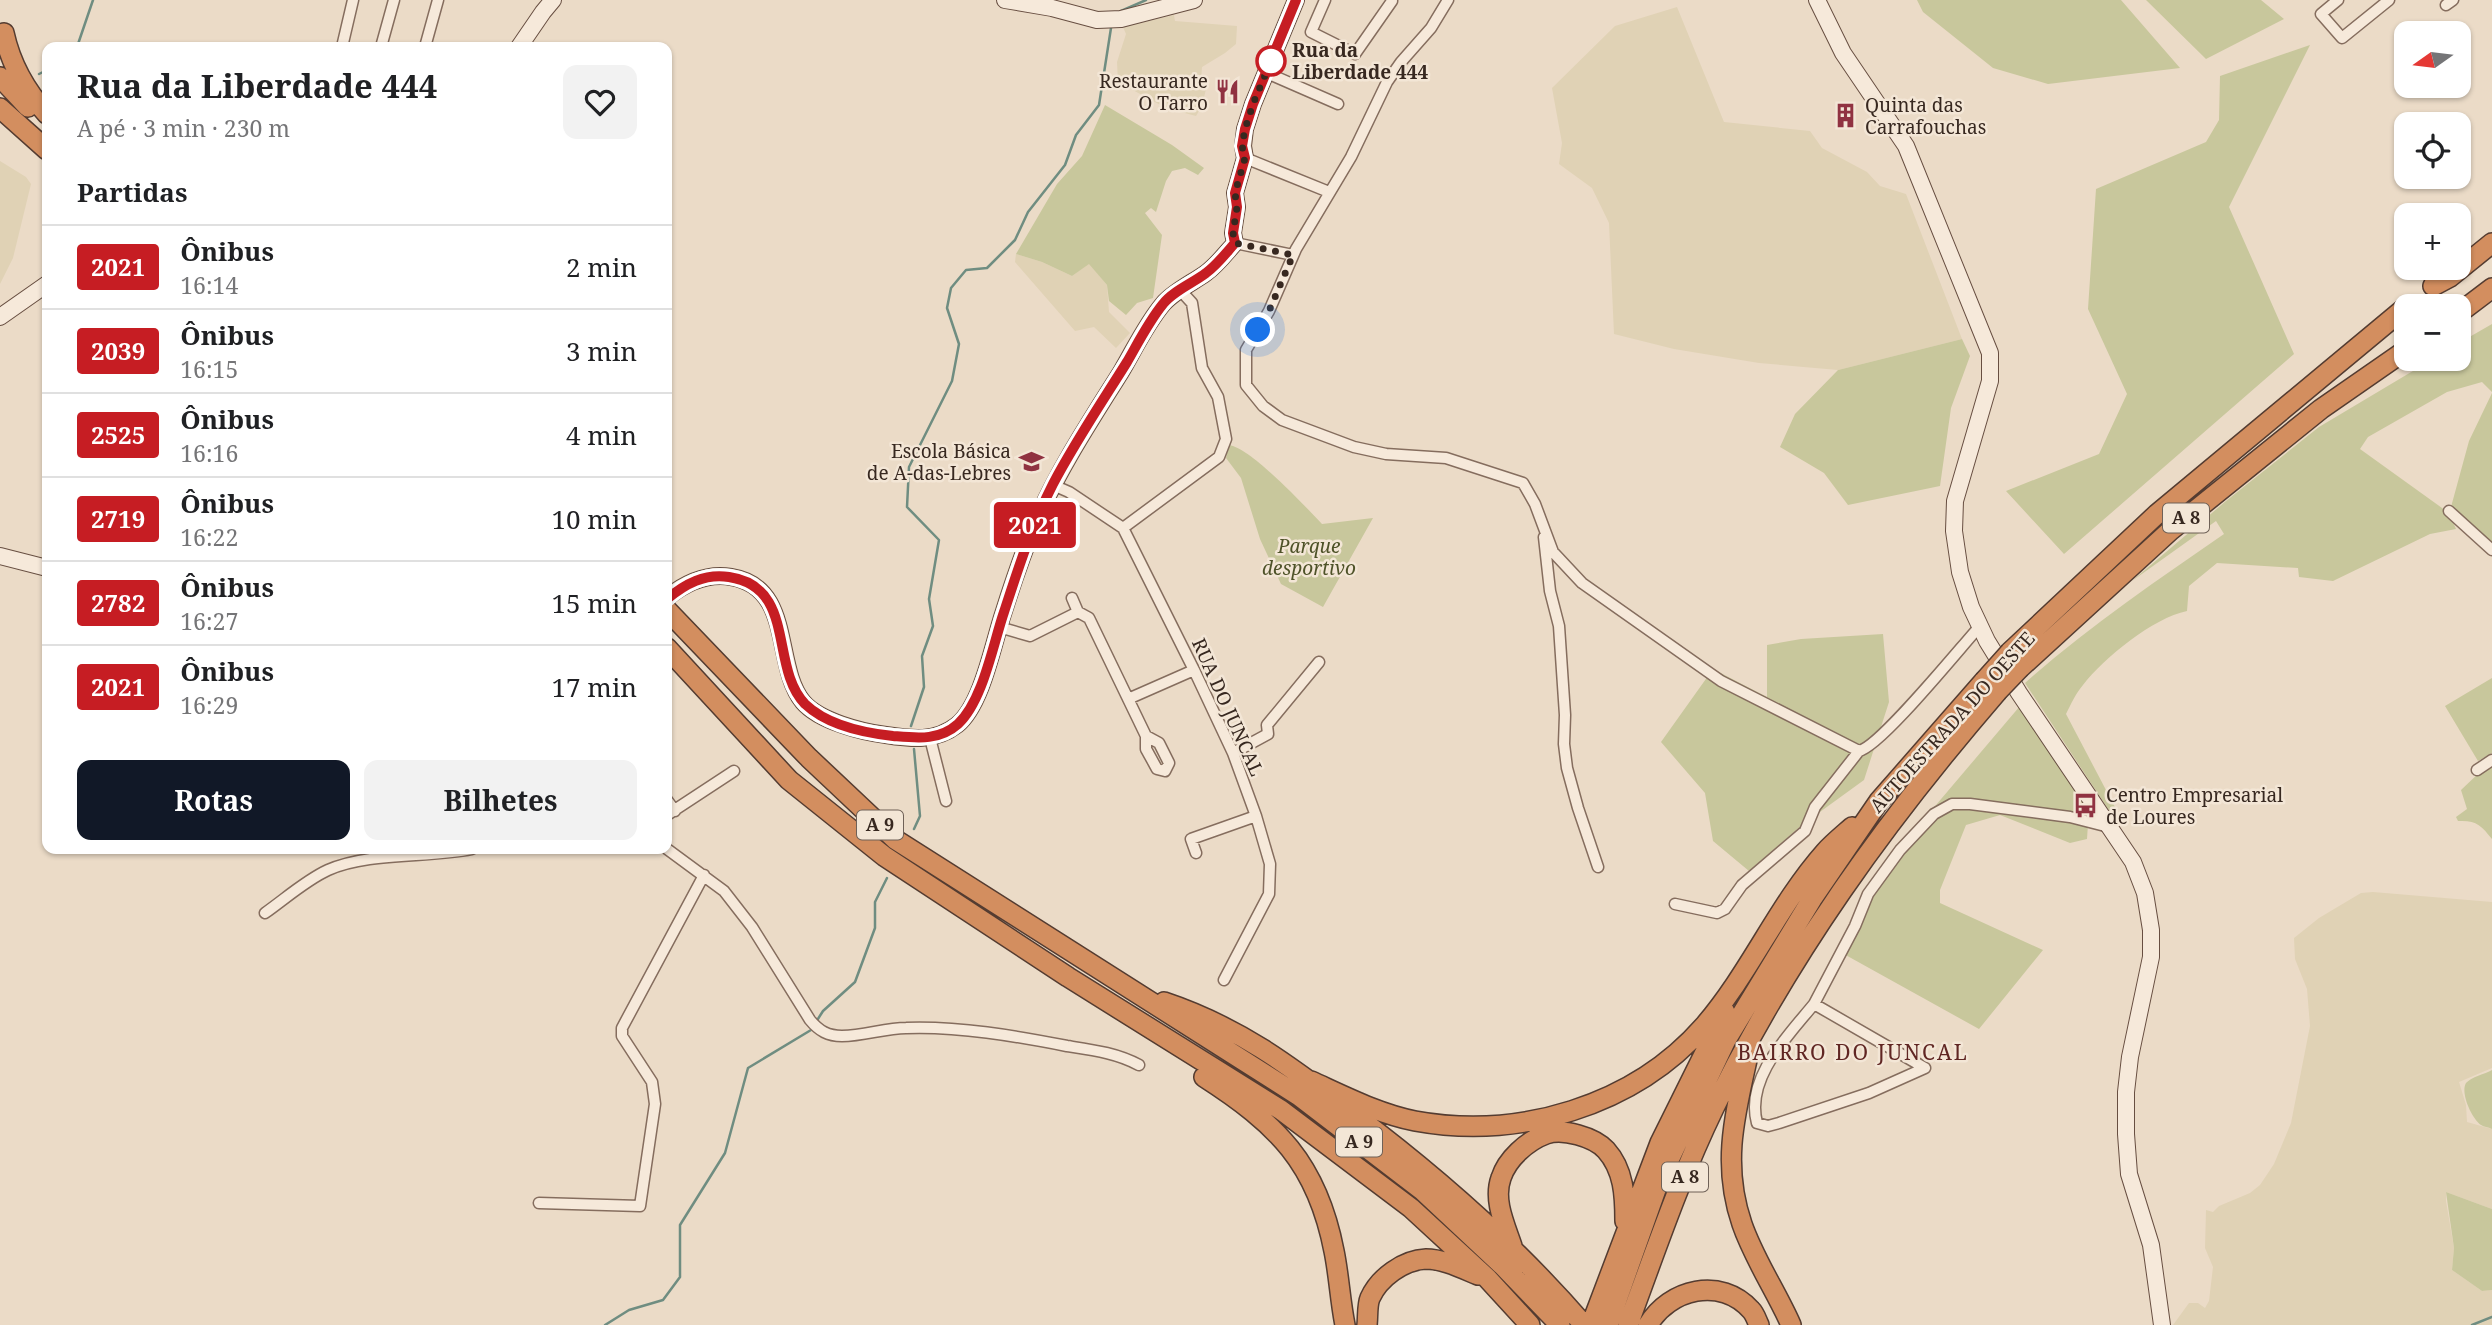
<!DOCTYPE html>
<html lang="pt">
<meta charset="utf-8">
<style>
body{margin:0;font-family:"Noto Serif",serif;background:#f2f2f2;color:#202124;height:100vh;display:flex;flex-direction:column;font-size:26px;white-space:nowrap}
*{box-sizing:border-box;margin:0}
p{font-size:23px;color:#757577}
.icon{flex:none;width:38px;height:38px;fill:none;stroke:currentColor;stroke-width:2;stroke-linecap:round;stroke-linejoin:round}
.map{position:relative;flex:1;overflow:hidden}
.sheet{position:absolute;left:42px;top:42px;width:630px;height:812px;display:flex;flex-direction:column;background:#fff;border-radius:14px;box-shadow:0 2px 5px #0004}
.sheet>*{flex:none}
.badge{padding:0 14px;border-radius:5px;font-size:24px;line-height:46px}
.needle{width:46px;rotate:256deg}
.fabs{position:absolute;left:2394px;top:21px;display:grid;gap:14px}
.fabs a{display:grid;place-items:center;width:77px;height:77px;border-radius:14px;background:#fff;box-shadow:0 2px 5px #0004;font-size:35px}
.you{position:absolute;width:35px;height:35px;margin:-18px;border:5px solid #fff;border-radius:50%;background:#1a73e8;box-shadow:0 0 0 10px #1a73e833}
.map>.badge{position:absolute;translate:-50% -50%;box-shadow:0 0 0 4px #fff}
h2{padding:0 35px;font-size:26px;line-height:63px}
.round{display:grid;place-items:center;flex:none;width:74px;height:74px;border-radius:14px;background:#f2f2f2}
.summary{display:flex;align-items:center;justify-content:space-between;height:119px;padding:0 35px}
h1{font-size:33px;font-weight:700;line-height:52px}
.button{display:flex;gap:14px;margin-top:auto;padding:14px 35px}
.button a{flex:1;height:80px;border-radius:14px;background:#111827;color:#fff;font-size:28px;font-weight:700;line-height:80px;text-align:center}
.button a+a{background:#f2f2f2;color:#202124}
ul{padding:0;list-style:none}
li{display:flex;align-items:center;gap:21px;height:84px;padding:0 35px;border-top:2px solid #e0e0e0}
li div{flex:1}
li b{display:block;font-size:26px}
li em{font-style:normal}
li .badge{min-width:77px;font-weight:700;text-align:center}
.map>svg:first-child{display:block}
.farmland{fill:#e0d2b5}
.green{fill:#c8c79c}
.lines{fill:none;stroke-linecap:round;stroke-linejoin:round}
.stream{stroke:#6f8d81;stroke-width:2.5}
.street-casing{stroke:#856d5e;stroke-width:13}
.secondary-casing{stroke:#674e41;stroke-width:18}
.highway-casing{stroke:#543c31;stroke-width:22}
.street{stroke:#f6e9da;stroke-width:10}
.secondary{stroke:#f6e9da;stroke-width:16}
.highway{stroke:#d38e5f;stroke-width:19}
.highway-bridge-casing{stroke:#543c31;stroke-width:22;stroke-linecap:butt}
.highway-bridge{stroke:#d38e5f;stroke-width:19}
.line-casing{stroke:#fff;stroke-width:16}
.line{stroke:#c61d23;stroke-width:10}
.walk{stroke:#372820;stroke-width:7;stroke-dasharray:0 12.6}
.stop-dot{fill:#fff;stroke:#c61d23;stroke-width:3.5}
.labels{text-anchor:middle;stroke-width:5;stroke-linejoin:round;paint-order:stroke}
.shield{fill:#f3e6d6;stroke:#6f6157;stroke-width:2}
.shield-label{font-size:18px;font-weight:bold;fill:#372820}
.stop-label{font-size:19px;font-weight:bold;fill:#372820;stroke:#f3e6d6;text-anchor:start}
.poi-label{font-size:19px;fill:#372820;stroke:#f3e6d6;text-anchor:end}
.park-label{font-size:19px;font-style:italic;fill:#4e5228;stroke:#f3e6d6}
.street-label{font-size:19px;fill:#372820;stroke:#f3e6d6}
.neighbourhood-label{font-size:21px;letter-spacing:2px;fill:#602623;stroke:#f3e6d6}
</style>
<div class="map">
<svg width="2492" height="1325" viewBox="0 0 2492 1325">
<rect width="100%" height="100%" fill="#ebdbc7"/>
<path class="farmland" d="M1677,7L1724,122L1810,131L1822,148L1867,172L1880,186L1906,194L1962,339L1838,370L1759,363L1674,349L1614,334L1609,223L1592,188L1559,164L1562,143L1552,88L1615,26Z
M1174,15L1175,21L1237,26L1236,44L1225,53L1202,67L1201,80L1206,89L1202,106L1196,116L1166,108L1118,82L1117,62L1126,34L1123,27Z
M0,161L26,177L31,184L13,258L0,284Z
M1016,254L1042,262L1072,276L1089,263L1107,285L1109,312L1130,333L1116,348L1094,327L1075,331L1015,262Z
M2373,892L2492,902V1068L2459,1082L2466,1105L2467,1122L2492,1129V1209L2446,1192V1201L2454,1248L2452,1270L2482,1291L2492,1290V1325H2173L2189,1303H2198L2205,1308L2209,1301L2213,1267L2205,1248L2206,1210L2213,1212L2219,1206L2250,1193L2260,1185L2274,1164L2291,1123L2310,1026L2307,989L2295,959L2294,938L2319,918L2361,893Z"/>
<path class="green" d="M1917,0H2121L2180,68L2048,84L1993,68L1923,12Z
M2146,0H2261L2284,19L2206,59Z
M2310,45L2229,207L2294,354L2064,554L2006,491L2099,454L2127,394L2088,309L2096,189L2206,142L2219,120L2220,76Z
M1105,105L1172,145L1204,168L1198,175L1185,168L1172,171L1166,181L1156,212L1151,208L1145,213L1162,235L1153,298L1137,303L1126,315L1109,301L1107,285L1089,264L1072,276L1042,262L1016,254L1057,184L1082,156Z
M2492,324V392L2482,382L2447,392L2368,437L2360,449L2449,513L2456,529L2430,534L2333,581L2299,577L2298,568L2217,563L2189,586L2187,611C2153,618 2104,658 2083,685C2076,693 2071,704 2066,714L2116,809L2112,815L2025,683C2088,627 2156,581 2224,534L2216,521L2132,581L2226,501L2319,427L2433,359H2459V343Z
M1962,339L1970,356L1951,408L1940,486L1848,505L1824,473L1780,447L1795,414L1838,370Z
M2492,393V542L2451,507L2469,441Z
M1229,445C1251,448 1305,506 1322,524L1373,518L1323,607L1281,584L1260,539L1241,478L1226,458Z
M1883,634L1889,702L1864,780L1802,825L1749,871L1713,841L1705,793L1661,742L1713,669L1767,697V645L1801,639Z
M2492,678V753L2478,761L2445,706Z
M2020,706L2089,809L2087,839L2070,843L2000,815L1966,825L1940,890V903L2043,950L1979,1029L1842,953L1869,884Z
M2492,767V839C2481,825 2476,820 2458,821L2456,817L2467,809L2461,790L2481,771Z
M2492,1070V1129C2488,1127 2484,1127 2481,1125C2472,1119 2460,1093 2466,1083C2471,1077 2485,1074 2492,1070Z
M2446,1192L2492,1209V1290L2482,1291L2452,1270L2454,1248Z"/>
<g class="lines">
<path class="stream" d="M1121,11L1146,0
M77,47L93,0
M39,74L47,70
M911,726L924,687L922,656L933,626L929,599L939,540L907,507L909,467L952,381L959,344L947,308L951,288L966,270L987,268L1015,240L1028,212L1065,165L1076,135L1099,105L1111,28
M914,829L920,816L914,749
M816,1022L823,1011L855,982L875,928V902L887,878
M605,1325L629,1310L663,1300L680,1277V1225L725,1153L748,1068L811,1030
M2472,1325L2492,1317"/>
<defs>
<path id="street" d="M1325,0L1311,32L1355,54L1392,1
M1448,0L1431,28L1401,62L1387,82L1351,157L1296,249L1269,311L1246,350V385L1263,406L1282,420L1354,447L1386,454L1446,458L1523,483L1535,504L1553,552L1582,583L1721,681L1859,751
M2338,0L2321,14L2342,38L2389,0
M2446,5L2453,0
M342,47L353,0
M381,47L394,0
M425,47L438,0
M1267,73L1338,104
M1245,158L1329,192
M1235,243L1293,255
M1053,485L1069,492L1123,528L1194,670L1233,753L1256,816L1270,864L1269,894L1224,980
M2449,511L2492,550
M1123,528L1219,457L1226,439L1218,397L1202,368L1192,303L1181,291
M1544,537L1550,591L1559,626L1565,715L1564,744L1567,768L1578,808L1598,867
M1072,598L1078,612L1089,618L1146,736V749L1157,769L1165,771L1169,763L1159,743L1146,736
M999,627L1030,636L1078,612
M1128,699L1194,670
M930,738L946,801
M1233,753L1268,734L1267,725L1319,662
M2477,770L2492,760
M667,800L675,811
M667,815L734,771
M667,849L724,891L752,927L810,1020C819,1031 828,1036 842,1036C864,1036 885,1028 906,1028C958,1026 1016,1036 1067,1046C1093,1050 1117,1053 1139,1065
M1196,853L1191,839L1256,816
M1675,904L1717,913L1725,909L1742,885L1805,831L1815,807L1859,751C1880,747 1960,648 1980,626
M265,913C285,899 306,880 328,870C368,852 428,858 472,849
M1814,1004C1788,1036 1745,1078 1757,1123L1768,1126L1779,1123L1869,1093L1925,1068
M1925,1068L1814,1004L1855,926L1868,894L1900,850L1934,814L1952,804H1970L2070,817L2109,827
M539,1203L640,1206L655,1104L652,1082L622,1036V1028L704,875"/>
<path id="secondary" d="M1005,0L1052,8L1097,20L1121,19L1194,0
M1817,0L1843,53L1906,146L1990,353V381L1955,501L1954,531L1960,572L1971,607L1987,641L2019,693L2133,862L2145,893L2151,930V957L2130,1057L2126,1092V1134L2129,1174L2151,1245L2162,1325
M519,47L543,12L553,0
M0,317L47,284
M0,556L47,568
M668,597C687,582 707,573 731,577C794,587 773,665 803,702C819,721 862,732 886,735C912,739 935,742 957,725C982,705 993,644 1003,614C1013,582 1024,550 1037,519C1060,467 1091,420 1121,372C1134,350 1146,324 1163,304C1173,292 1192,283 1206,273C1217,265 1226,253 1235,243L1233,233L1237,207L1235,193L1245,158L1243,146L1245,129L1253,104L1296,0"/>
<path id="highway" d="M4,33C11,65 25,90 47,114
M0,77L28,107
M0,108L47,150
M2433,286L2450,277L2492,243
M2459,313L2492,288
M667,610L809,758L896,840L1299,1096L1423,1191L1502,1265L1560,1325
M667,648L789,780L884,856L1068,977L1281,1110L1411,1208L1487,1278L1530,1325
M2010,652L2157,514L2406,307
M2020,668L2171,530L2321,409L2406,350
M1164,1002C1239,1027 1290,1066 1352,1113C1436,1176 1515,1245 1584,1325
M1747,1060C1734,1118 1722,1166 1742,1224C1754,1259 1776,1291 1791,1325
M1204,1077C1277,1124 1317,1163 1334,1251C1339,1275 1340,1300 1345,1325
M1311,1081C1344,1096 1379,1114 1415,1121C1519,1140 1634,1106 1704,1026C1750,973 1778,905 1825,852C1833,843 1843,835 1852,827
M1512,1246C1505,1225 1493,1200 1501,1178C1507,1159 1527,1141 1546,1134C1563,1128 1594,1137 1606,1150C1624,1170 1625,1196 1625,1221
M1367,1325C1368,1317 1367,1305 1370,1298C1379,1278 1403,1260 1426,1259C1443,1259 1461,1268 1478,1275
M1591,1325L1660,1143L1725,1012
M1608,1325L1659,1181L1726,1040L1812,899L1879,801L1984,681
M1628,1325C1655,1252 1680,1178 1714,1108C1790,953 1885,822 1997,692
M1648,1325C1669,1289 1721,1276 1751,1310C1755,1314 1757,1321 1759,1325"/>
</defs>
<use href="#street" class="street-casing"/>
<use href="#secondary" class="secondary-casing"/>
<use href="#highway" class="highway-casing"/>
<use href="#street" class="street"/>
<use href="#secondary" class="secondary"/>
<use href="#highway" class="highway"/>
<defs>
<path id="highway-bridge" d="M1984,681L2010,652
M1997,692L2020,668"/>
</defs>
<use href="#highway-bridge" class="highway-bridge-casing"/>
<use href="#highway-bridge" class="highway-bridge"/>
</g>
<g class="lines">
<defs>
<path id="line" d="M667,599C685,584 705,573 729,577C797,587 769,667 805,704C827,725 865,733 893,736C917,738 939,741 958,724C983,701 993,644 1004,612C1018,569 1032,525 1053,484C1075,442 1102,402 1127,362C1138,343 1149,321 1163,304C1173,291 1193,283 1206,273C1217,265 1226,253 1235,243L1233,233L1237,207L1235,193L1245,158L1242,146L1245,129L1253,104L1296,0"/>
</defs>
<use href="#line" class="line-casing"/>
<use href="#line" class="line"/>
<path class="walk" d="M1258,330L1269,311L1293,255L1235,243L1233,233L1237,207L1235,193L1245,158L1242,146L1245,129L1253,104L1271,61"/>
</g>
<defs>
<symbol id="restaurant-bare" viewBox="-9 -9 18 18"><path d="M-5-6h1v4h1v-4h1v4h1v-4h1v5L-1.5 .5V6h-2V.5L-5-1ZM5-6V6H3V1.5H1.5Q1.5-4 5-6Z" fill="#903241" stroke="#f3e6d6" stroke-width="2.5" paint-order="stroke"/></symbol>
<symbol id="building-bare" viewBox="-9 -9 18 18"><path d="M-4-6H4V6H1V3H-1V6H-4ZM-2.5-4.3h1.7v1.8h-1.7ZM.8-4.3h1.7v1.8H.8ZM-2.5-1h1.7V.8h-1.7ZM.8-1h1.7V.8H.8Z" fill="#903241" stroke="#f3e6d6" stroke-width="2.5" paint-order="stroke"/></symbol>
<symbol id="school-bare" viewBox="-9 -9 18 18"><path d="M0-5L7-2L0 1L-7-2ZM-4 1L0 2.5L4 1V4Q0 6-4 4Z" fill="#903241" stroke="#f3e6d6" stroke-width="2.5" paint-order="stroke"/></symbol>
<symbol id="bus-bare" viewBox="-9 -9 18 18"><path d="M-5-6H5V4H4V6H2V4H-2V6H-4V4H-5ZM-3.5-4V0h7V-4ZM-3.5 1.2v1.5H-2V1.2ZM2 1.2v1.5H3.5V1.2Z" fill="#903241" stroke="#f3e6d6" stroke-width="2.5" paint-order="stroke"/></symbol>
</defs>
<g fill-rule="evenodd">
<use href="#restaurant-bare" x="1210" y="74" width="35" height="35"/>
<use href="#building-bare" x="1828" y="98" width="35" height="35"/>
<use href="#school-bare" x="1014" y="444" width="35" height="35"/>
<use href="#bus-bare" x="2068" y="788" width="35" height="35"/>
</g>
<circle class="stop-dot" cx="1271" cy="61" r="14"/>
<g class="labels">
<g class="shield">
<rect x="2163" y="503.5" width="46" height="29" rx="5"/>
<rect x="857" y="810.5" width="46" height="29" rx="5"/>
<rect x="1336" y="1127.5" width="46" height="29" rx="5"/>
<rect x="1662" y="1162.5" width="46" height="29" rx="5"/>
</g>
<g class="shield-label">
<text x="2186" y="524">A 8</text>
<text x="880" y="831">A 9</text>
<text x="1359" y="1148">A 9</text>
<text x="1685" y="1183">A 8</text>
</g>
<g class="stop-label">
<text x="1292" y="57">Rua da<tspan x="1292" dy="22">Liberdade 444</tspan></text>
</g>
<g class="poi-label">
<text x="1208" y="88">Restaurante<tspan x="1208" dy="22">O Tarro</tspan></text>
<text x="1865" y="112" text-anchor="start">Quinta das<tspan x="1865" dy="22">Carrafouchas</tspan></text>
<text x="1011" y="458">Escola Básica<tspan x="1011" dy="22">de A-das-Lebres</tspan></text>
<text x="2106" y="802" text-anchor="start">Centro Empresarial<tspan x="2106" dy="22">de Loures</tspan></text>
</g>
<g class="park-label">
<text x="1309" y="553">Parque<tspan x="1309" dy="22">desportivo</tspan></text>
</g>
<g class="street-label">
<text transform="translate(1228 707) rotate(66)" y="7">RUA DO JUNCAL</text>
<text transform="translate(1952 722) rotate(-48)" y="7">AUTOESTRADA DO OESTE</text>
</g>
<g class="neighbourhood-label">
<text x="1853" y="1060">BAIRRO DO JUNCAL</text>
</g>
</g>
</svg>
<div class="fabs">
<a><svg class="needle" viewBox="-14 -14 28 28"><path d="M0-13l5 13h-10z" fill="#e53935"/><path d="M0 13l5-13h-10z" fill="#757577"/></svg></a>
<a><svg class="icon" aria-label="locate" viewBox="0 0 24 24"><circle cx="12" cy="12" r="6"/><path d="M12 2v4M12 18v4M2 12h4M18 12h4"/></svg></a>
<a>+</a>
<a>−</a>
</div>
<div class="you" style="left:1258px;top:330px"></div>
<b class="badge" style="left:1035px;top:525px;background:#c61d23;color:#fff">2021</b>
<section class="sheet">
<div class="summary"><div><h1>Rua da Liberdade 444</h1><p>A pé · 3 min · 230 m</p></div><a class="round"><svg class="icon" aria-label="heart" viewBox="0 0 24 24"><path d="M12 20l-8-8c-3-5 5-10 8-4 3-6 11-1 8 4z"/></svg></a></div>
<h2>Partidas</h2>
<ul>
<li><span class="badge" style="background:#c61d23;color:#fff">2021</span><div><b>Ônibus</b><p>16:14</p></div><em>2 min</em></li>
<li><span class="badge" style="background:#c61d23;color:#fff">2039</span><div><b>Ônibus</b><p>16:15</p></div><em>3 min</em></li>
<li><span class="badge" style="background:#c61d23;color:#fff">2525</span><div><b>Ônibus</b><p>16:16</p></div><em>4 min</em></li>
<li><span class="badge" style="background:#c61d23;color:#fff">2719</span><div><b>Ônibus</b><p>16:22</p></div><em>10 min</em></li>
<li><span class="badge" style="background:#c61d23;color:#fff">2782</span><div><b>Ônibus</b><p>16:27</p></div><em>15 min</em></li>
<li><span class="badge" style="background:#c61d23;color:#fff">2021</span><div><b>Ônibus</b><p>16:29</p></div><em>17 min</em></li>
</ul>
<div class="button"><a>Rotas</a><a>Bilhetes</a></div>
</section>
</div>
